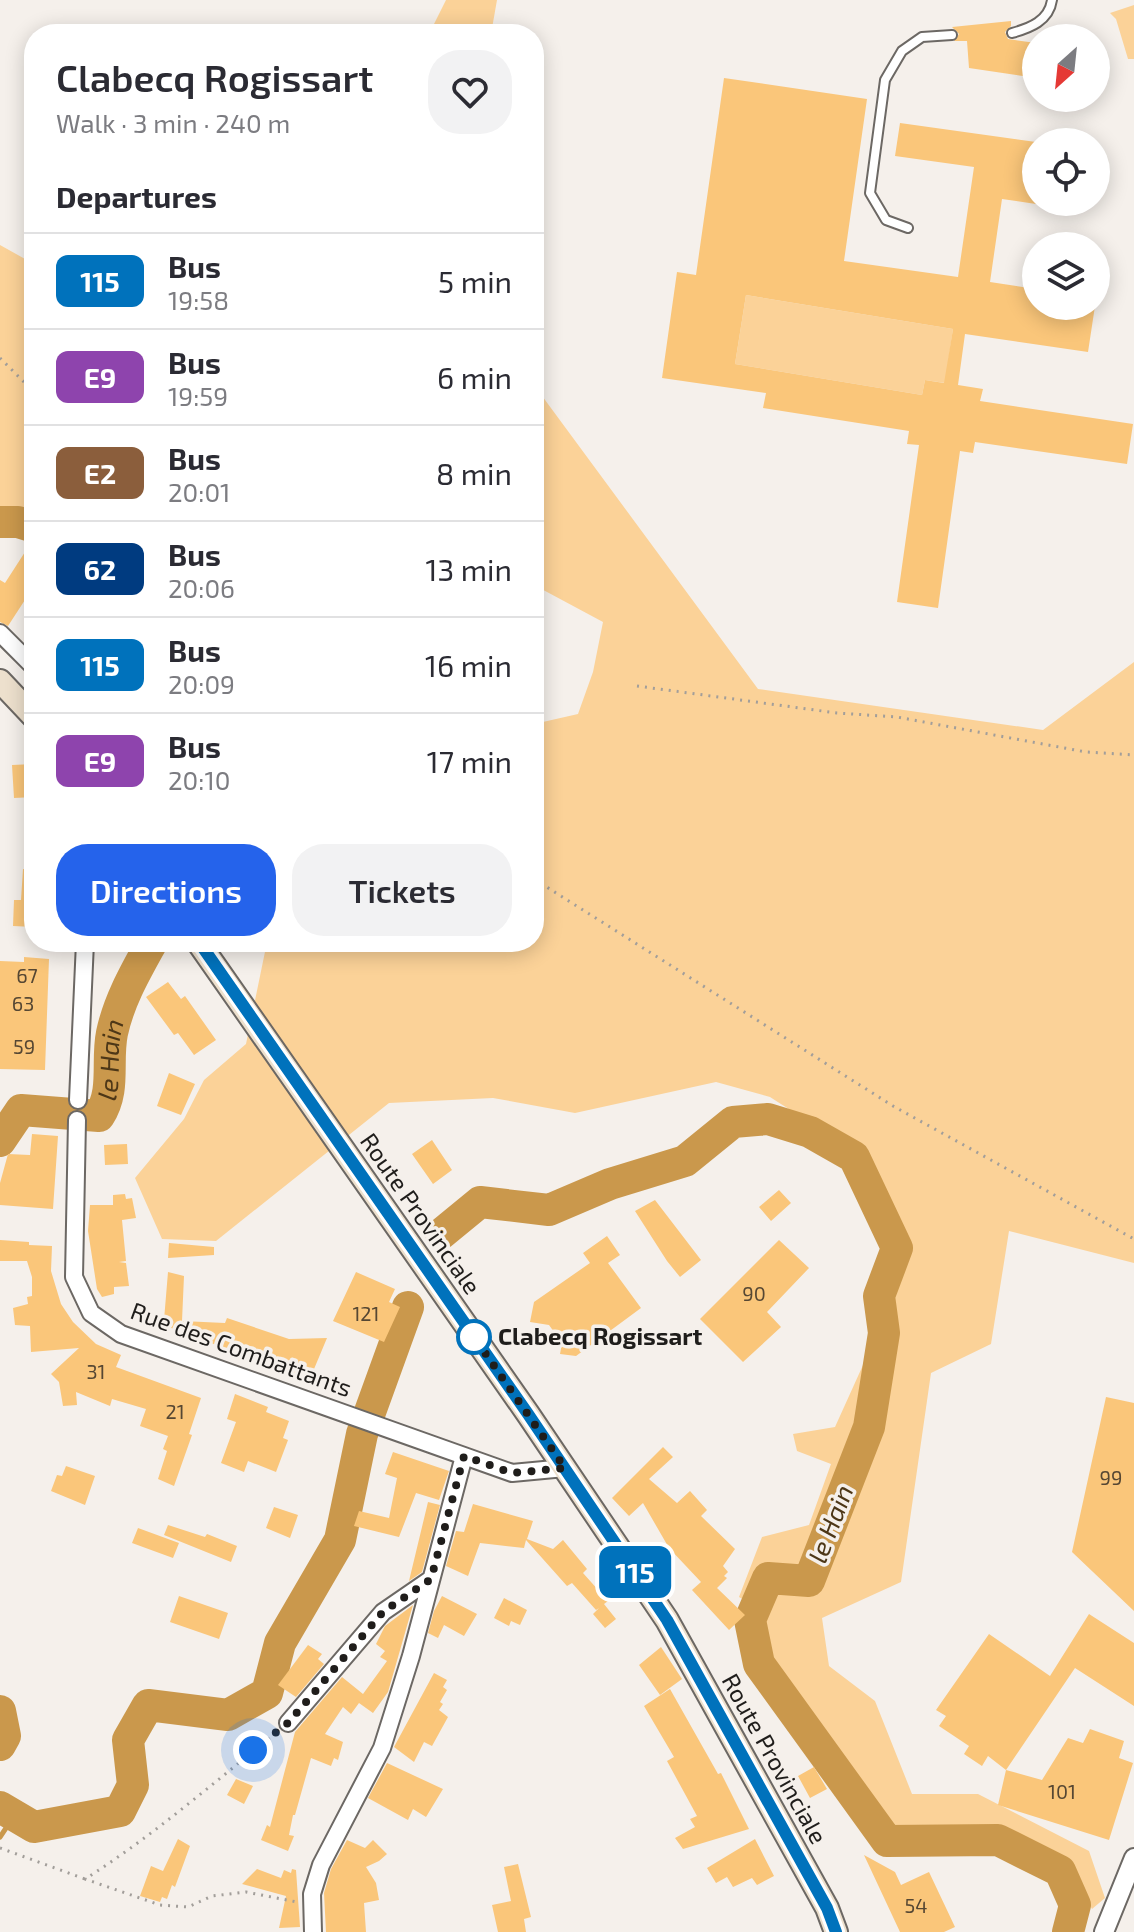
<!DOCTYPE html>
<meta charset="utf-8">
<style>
body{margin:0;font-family:"Exo 2",sans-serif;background:#f2f2f3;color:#2b2b33;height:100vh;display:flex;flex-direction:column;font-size:30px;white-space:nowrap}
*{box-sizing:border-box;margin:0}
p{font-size:26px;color:#7c7c81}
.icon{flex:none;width:44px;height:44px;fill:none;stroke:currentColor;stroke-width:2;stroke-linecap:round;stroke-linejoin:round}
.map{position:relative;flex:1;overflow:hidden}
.side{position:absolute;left:24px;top:24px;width:520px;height:928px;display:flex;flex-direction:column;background:#fff;border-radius:32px;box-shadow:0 4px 20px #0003}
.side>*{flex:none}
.badge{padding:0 16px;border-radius:12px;font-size:28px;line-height:52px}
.needle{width:52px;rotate:207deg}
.tools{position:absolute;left:1022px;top:24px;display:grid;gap:16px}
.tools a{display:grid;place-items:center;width:88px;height:88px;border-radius:50%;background:#fff;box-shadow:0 4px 20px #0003;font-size:40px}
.you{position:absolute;width:40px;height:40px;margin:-20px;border:6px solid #fff;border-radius:50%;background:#1a73e8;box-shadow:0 0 0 12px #1a73e833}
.map>.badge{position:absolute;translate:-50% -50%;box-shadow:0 0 0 4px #fff}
h2{padding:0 32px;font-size:30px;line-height:72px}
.round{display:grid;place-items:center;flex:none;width:84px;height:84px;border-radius:32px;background:#f2f2f3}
.headline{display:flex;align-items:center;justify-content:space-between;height:136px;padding:0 32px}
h1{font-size:38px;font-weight:600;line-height:60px}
.primary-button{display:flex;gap:16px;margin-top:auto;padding:16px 32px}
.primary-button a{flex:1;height:92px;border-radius:32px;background:#2563eb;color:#fff;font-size:32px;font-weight:600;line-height:92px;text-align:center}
.primary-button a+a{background:#f2f2f3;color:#2b2b33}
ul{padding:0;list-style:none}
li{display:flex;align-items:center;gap:24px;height:96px;padding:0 32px;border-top:2px solid #e1e1e2}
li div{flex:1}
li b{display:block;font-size:30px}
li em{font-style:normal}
li .badge{min-width:88px;font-weight:700;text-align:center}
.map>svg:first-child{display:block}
.green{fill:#fbd298}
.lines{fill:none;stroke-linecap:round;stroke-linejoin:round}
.stream{stroke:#ca984c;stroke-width:5}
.river{stroke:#ca984c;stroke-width:32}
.building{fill:#fac67a;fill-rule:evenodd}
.service-casing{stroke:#6c6864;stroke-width:12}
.minor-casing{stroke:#6c6864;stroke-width:20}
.tertiary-casing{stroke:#6c6864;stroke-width:22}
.secondary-casing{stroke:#6c6864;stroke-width:26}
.path{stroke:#a29e9a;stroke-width:3;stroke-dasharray:2 6;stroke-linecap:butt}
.service{stroke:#fff;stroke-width:8}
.minor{stroke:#fff;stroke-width:16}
.tertiary{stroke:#fff;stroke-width:18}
.secondary{stroke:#ede0cd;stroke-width:22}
.line-casing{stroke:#fff;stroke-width:18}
.line{stroke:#0072bc;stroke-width:12}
.walk{stroke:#1f1d1b;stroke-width:8;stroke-dasharray:0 14.4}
.stop-dot{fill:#fff;stroke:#0072bc;stroke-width:4}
.labels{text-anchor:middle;stroke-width:7;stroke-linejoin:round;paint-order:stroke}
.number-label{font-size:20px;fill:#564733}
.street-label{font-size:24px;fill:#1f1d1b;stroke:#f5f0eb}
.stop-label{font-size:24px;font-weight:bold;fill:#1f1d1b;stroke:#f5f0eb;text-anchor:start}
.water-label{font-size:26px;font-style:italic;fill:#4d3717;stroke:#f5f0eb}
</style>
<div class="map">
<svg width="1134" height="1932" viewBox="0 0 1134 1932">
<rect width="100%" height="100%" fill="#f5f0eb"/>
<path class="green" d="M446,0H497L491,34H429Z
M1134,5V59H1128L1116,19L1110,13Z
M0,245L34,264V516L0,515Z
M746,295L953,329L945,383L925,380L922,395L735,364Z
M534,385L758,689L1043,730L1134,662V1263L1009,1231L991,1344L931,1373L901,1582L822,1618L829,1666L875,1701L912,1794H978L1089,1851L1105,1898L1092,1909L1066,1865L1003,1835L903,1844L851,1793L774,1665L763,1611L739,1597L762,1537L809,1525L831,1464L797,1451L793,1434L835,1427L868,1354L896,1332L886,1310L903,1260L899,1223L873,1163L770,1097L716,1082L575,1113L493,1098L389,1103L216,1241L162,1239L135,1178L184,1119L204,1080L246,1044L267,942H534V724L578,714L593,672L603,622L534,585Z"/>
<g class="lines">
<path class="stream" d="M0,1837L14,1816"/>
<g class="river">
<path d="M0,522H18L34,527"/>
<path id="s1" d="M0,1141L21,1110L99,1116C116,1090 106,1062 112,1033C119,1000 136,971 152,942"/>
<path d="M441,1234L480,1202L549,1210L610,1184L685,1161L733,1122L768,1119L810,1132L854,1157L897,1248L879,1296L884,1333L869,1427L809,1581L768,1578L750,1620L759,1664L887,1841L998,1840L1060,1871L1075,1905L1068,1932"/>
<path d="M0,1711L5,1736L0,1745"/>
<path d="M0,1807L34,1827L120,1811L133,1785L128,1740L148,1705L228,1715L267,1693L280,1643L340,1540L362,1434L408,1307"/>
</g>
</g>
<path class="building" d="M1011,21V26L1005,32L1008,39L1036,43V78L969,68L967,41H954L959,34L952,27Z
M724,78L867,99L844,261L958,277L974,167L895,156L900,123L1036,142V204L1002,199L990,282L1036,289V306H1095L1088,352L965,334L958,385L983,389L980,401L1133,424L1127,464L975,442L973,453L960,451L938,608L897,602L919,445L907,444L909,431L763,408L766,393L662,378L677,272L696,275ZM746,295L953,329L944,383L925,380L922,395L735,364Z
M34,538V586L8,626L0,622V580L5,583Z
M34,764V797L14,798L12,765Z
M23,869L34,870V927L13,926L14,900H21Z
M24,957L49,959L45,1070L0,1069V961L24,962Z
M168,982L181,999L185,996L216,1040L194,1055L178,1033L174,1035L146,997Z
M169,1073L195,1084L181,1115L157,1106Z
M32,1134L58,1136L53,1209L0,1205V1183L8,1154L30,1155Z
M432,1140L452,1170L433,1184L412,1154Z
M127,1144L128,1164L105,1165L104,1145Z
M779,1190L791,1203L771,1221L759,1207Z
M125,1194L126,1199L132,1198L136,1218L122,1220L126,1261L119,1262L126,1263L129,1286L114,1287V1294L102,1297L97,1289L88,1231L90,1205H113V1195Z
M655,1200L701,1260L680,1277L667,1261L635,1211Z
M607,1236L620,1255L608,1263L641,1308L576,1356L560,1354L562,1343L549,1325L530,1322L534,1302L590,1263L583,1253Z
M0,1240L29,1242V1245L52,1246L51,1271L61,1304L73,1322L96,1344L121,1355L116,1367L201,1398L189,1434L192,1435L174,1486L158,1479L167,1451L163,1449L168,1436L140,1426L146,1409L112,1399L110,1406L76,1392L77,1405L63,1406L59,1382L51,1374L79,1348L31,1352L30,1326L15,1325L13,1308L28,1304L27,1297L32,1296V1277L27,1261H0Z
M779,1240L809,1268L767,1312L781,1327L743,1362L700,1319Z
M169,1243L214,1247V1255L168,1258Z
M168,1272L184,1276L182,1321L225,1323L227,1318L289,1339L327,1338L309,1381L235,1355L236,1352L220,1346L188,1336V1333L161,1325L162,1320H164Z
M356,1272L395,1289L389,1302L400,1307L384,1342L333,1321Z
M235,1394L268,1407L266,1412L289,1421L283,1438L288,1440L276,1472L248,1461L244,1472L221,1463L236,1422L227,1419Z
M1106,1397L1134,1403V1611L1072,1552Z
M663,1447L673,1457L649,1479L677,1503L690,1491L707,1510L701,1516L735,1549L723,1566L728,1572L724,1576L727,1578L717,1588L745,1615L729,1630L692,1590L701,1582L669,1548L643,1503L629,1516L612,1498Z
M393,1452L449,1471L439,1500L416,1493L399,1537L354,1526L359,1511L389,1518L397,1478L385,1474Z
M66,1466L95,1476L85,1505L51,1491L57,1475L62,1476Z
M428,1502L440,1505L422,1572L409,1581Z
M473,1504L533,1521L527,1539L553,1549L563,1540L587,1569L583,1573L608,1601L604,1604L616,1619L605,1628L593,1614L599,1608L596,1610L572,1583L567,1586L526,1540L524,1548L480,1543L468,1576L446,1566L456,1531L464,1532Z
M274,1507L298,1515L290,1538L266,1528Z
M168,1525L205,1537L207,1534L237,1546L231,1562L164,1535Z
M138,1528L179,1543L173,1558L132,1543Z
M179,1596L228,1613L219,1639L170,1622Z
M442,1596L477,1614L464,1636L444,1625L438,1638L428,1633L434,1611Z
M504,1598L527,1610L520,1625L511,1621L509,1626L494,1618Z
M413,1605L388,1692L373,1713L359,1703L351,1714L343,1707L325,1734L343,1742L338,1760L334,1758L331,1766L311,1758L295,1815H293L289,1835L294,1836L288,1851L261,1840L267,1825L270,1827L295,1732L342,1677L363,1694L387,1661L380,1657L385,1651L376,1644L385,1626Z
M1089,1614L1134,1643V1706L1075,1668L1006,1770L988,1756L982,1766L964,1754L969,1746L939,1726L946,1716L936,1710L989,1634L1050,1676Z
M308,1645L322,1654L318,1659L324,1664L296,1697L278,1685Z
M661,1647L682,1679L660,1695L639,1665Z
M434,1673L447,1680L443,1687L447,1690L440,1702L443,1704L439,1710L448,1717L432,1746L424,1742L414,1762L394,1747Z
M670,1689L718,1774L721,1773L749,1829L683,1849L675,1838L695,1827L690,1819L697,1816L667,1761L674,1757L644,1706Z
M1090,1729L1124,1741L1119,1758L1133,1763L1109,1840L998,1805L1006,1770L1042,1780L1068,1738L1083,1743Z
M387,1763L443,1789L426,1817L413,1809L408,1820L368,1798Z
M814,1767L827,1789L810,1798L798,1776Z
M236,1779L253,1786L244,1804L227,1795Z
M178,1839L190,1846L175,1887L172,1885L167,1899L162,1897L160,1902L140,1896L151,1866L163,1871Z
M755,1839L774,1876L757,1885L752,1878L733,1887L727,1877L716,1883L707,1868Z
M347,1840L365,1848L373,1840L387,1854L379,1861L366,1867L376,1883L379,1900L364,1903L366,1932H326L324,1893L331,1869Z
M864,1855L895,1872L901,1885L929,1872L955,1927L944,1932H900Z
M518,1864L531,1917L524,1919L526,1932H498L492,1905L511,1901L504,1867Z
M257,1869L281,1878L284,1870L291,1873L292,1869L296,1870L300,1927L279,1928L286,1896L242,1884Z"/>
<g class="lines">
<defs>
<path id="service" d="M1012,33C1030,28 1049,21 1052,0
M908,228L886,220L870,193L885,80L902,51L922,37L952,35"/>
<path id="minor" d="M0,633L34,667
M78,1100L85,942
M77,1120L74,1277L91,1313L121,1334L512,1473L565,1468
M288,1723L383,1612L431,1579
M313,1932L312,1894L321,1865L382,1748L411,1656L464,1456"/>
<path id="tertiary" d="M1104,1932L1134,1858"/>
<path id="secondary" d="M0,681L34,717
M198,942L528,1414L667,1620L827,1908L836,1932"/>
</defs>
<use href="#service" class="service-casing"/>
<use href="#minor" class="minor-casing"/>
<use href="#tertiary" class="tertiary-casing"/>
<use href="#secondary" class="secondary-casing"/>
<path class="path" d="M0,358L34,392
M637,686L837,713L897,717L1086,752L1134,755
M534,879L893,1106L1134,1239
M276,1733C213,1783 153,1836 85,1879L160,1905L188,1907L212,1896L246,1892L297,1902
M0,1848L85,1879"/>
<use href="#service" class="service"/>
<use href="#minor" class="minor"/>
<use href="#tertiary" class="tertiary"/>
<use href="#secondary" class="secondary"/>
</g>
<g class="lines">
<defs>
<path id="line" d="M199,942L528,1414L667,1620L827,1908L836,1932"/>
</defs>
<use href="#line" class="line-casing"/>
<use href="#line" class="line"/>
<path class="walk" d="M253,1750L288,1723L383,1612L431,1579L464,1456L512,1473L565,1468L474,1337"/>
</g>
<circle class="stop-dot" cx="474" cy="1337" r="16"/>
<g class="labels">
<g class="number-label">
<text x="27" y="983">67</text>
<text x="23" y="1011">63</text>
<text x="24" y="1054">59</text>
<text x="754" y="1301">90</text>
<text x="366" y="1321">121</text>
<text x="96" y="1379">31</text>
<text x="175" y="1419">21</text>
<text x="1111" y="1485">99</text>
<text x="1062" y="1799">101</text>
<text x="916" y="1913">54</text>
</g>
<g class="street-label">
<text transform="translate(420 1214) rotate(55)" y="8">Route Provinciale</text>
<text transform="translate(241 1350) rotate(20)" y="8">Rue des Combattants</text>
<text transform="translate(774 1759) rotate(61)" y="8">Route Provinciale</text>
</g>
<g class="stop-label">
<text x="498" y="1345">Clabecq Rogissart</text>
</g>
<g class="water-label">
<text dy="9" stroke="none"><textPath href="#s1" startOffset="174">le Hain</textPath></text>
<text transform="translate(831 1524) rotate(-69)" y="9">le Hain</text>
</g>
</g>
</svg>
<div class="tools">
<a><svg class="needle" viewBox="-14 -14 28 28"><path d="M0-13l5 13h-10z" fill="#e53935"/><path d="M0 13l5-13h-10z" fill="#7c7c81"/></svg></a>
<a><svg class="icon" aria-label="locate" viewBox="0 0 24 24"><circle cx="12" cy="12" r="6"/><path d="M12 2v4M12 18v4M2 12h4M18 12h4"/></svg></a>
<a><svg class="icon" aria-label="layers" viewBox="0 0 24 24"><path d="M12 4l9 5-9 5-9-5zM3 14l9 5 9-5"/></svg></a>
</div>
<div class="you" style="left:253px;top:1750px"></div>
<b class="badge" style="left:635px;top:1572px;background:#0072bc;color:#fff">115</b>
<section class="side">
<div class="headline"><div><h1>Clabecq Rogissart</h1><p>Walk · 3 min · 240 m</p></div><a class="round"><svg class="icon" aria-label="heart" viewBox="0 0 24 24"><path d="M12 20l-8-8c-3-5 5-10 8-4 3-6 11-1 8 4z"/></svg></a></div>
<h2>Departures</h2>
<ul>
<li><span class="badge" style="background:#0072bc;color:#fff">115</span><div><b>Bus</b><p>19:58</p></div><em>5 min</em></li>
<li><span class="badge" style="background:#8e44ad;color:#fff">E9</span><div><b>Bus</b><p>19:59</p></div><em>6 min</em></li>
<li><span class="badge" style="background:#8b5e3c;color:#fff">E2</span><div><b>Bus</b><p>20:01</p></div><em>8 min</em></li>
<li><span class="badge" style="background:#003b80;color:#fff">62</span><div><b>Bus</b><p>20:06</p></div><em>13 min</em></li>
<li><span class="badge" style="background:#0072bc;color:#fff">115</span><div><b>Bus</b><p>20:09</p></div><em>16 min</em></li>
<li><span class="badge" style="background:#8e44ad;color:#fff">E9</span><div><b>Bus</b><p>20:10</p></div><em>17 min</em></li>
</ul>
<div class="primary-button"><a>Directions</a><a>Tickets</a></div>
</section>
</div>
